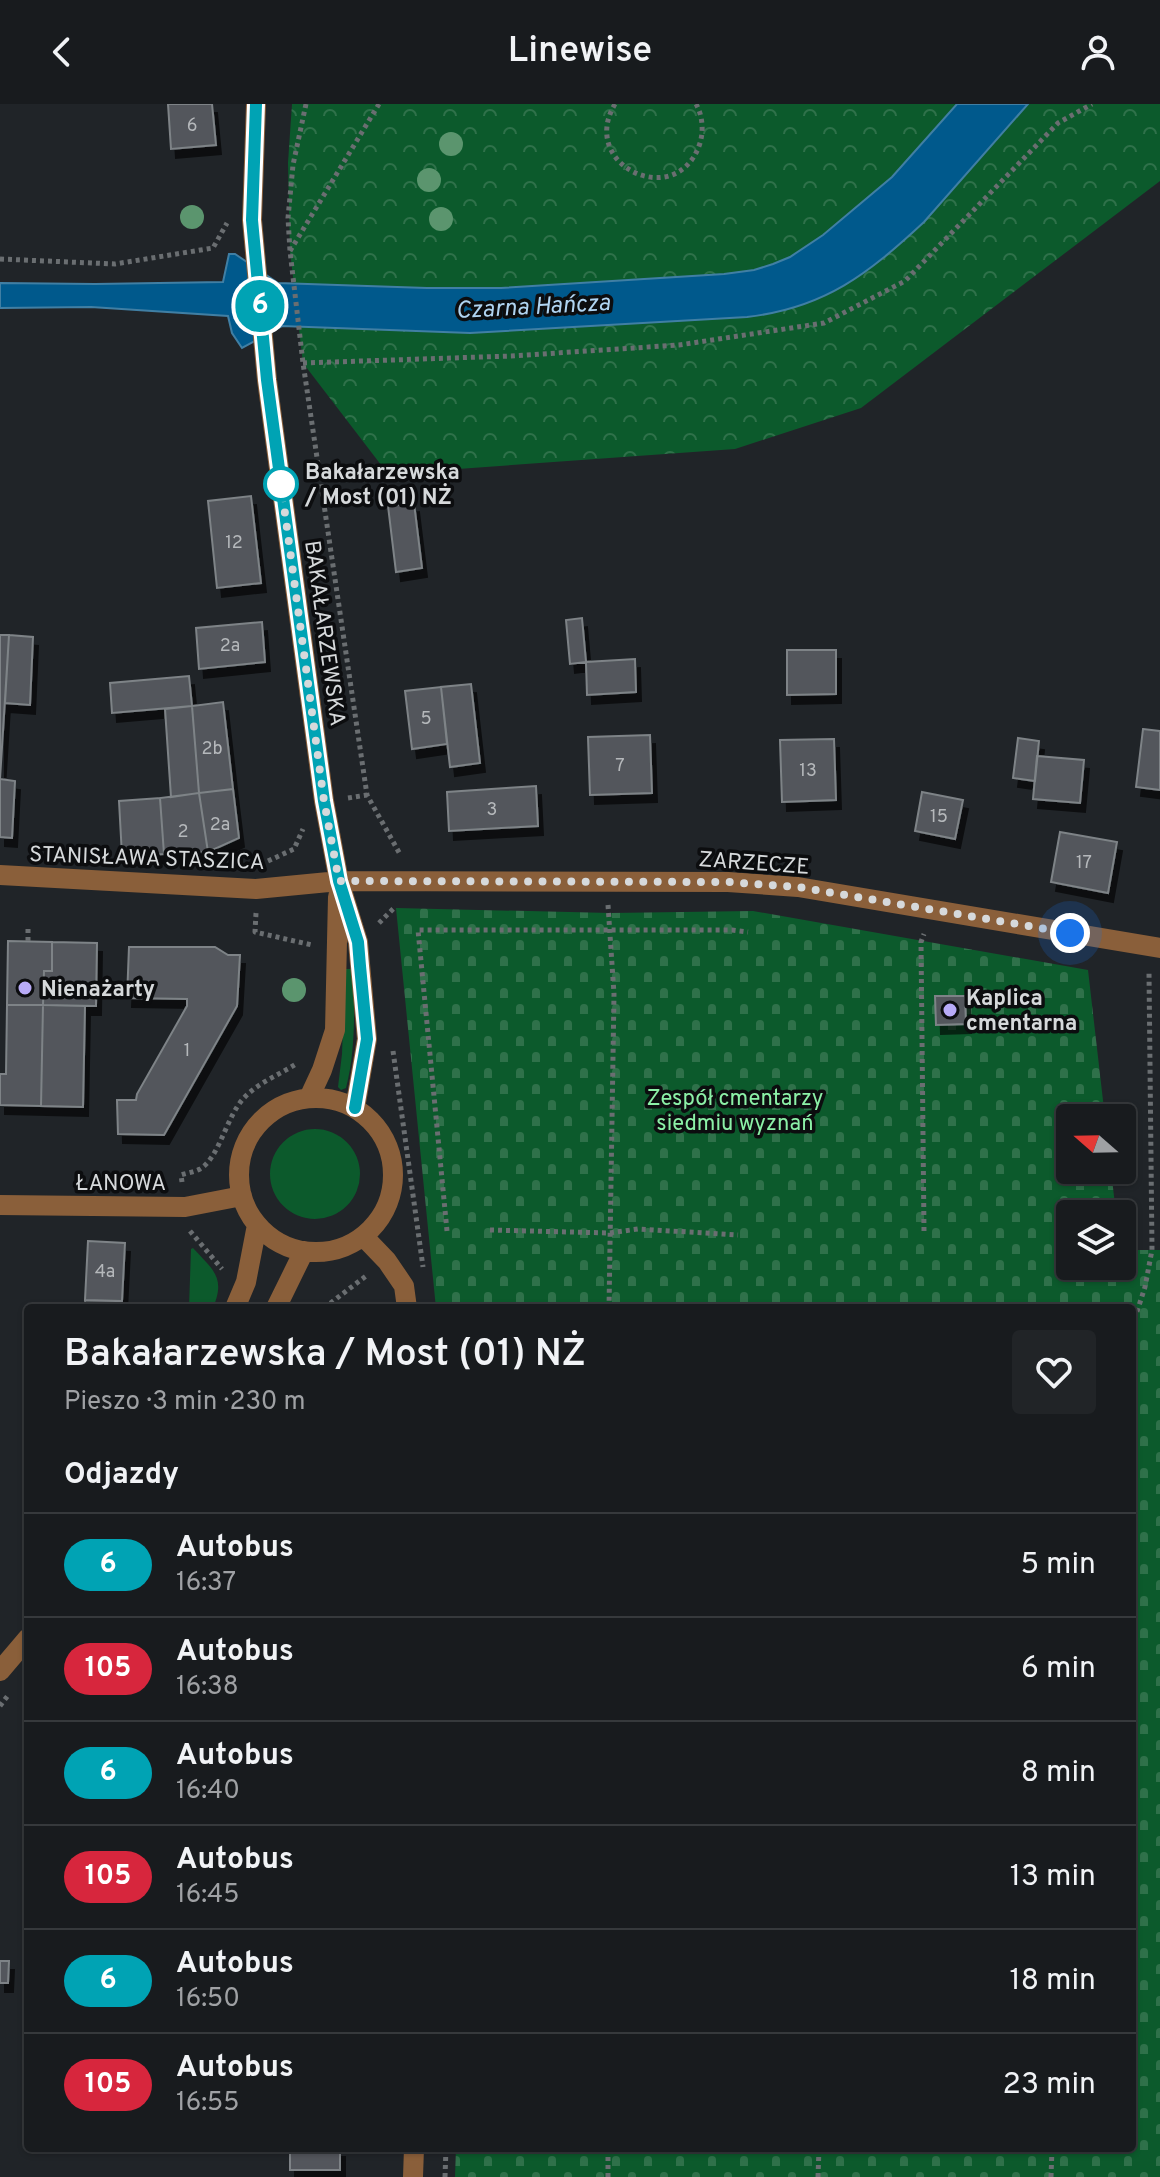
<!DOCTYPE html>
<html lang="pl">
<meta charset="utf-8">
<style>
body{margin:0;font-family:Overpass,sans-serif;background:#212427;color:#f1f3f6;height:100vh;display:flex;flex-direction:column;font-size:30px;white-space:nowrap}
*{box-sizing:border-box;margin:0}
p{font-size:26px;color:#9fa1a4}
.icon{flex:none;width:44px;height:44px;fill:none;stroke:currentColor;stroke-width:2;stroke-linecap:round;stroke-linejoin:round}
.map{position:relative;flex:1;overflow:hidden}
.details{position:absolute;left:24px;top:1200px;width:1112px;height:848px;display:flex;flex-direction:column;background:#181b1e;border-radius:8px;box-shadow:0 2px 6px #0004,0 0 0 2px #36393c}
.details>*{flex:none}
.badge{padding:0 16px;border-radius:26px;font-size:28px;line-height:52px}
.needle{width:52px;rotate:290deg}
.tools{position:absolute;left:1056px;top:1000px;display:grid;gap:16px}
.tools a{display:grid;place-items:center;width:80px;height:80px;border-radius:8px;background:#181b1e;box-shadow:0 2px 6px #0004,0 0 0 2px #36393c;font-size:40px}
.you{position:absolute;width:40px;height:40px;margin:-20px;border:6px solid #fff;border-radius:50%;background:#1a73e8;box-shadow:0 0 0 12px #1a73e833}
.map>.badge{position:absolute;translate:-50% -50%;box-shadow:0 0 0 4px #fff}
h2{padding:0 40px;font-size:30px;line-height:72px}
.round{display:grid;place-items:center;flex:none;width:84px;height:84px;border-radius:8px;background:#212427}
.summary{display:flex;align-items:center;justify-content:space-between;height:136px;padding:0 40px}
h1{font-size:38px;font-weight:600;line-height:60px}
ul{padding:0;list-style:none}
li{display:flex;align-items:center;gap:24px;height:104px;padding:0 40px;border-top:2px solid #36393c}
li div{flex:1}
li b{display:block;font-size:30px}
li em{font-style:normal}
li .badge{min-width:88px;font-weight:700;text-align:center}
header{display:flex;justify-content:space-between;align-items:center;height:104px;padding:0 40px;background:#181b1e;font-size:36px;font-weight:600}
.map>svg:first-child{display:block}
.grass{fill:#0c5a2c}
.forest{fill:url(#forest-crowns)}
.cemetery{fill:url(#cemetery-stones)}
.water{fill:#00598c;stroke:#407fa4;stroke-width:2}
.building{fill:#52575b;stroke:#7e8387;stroke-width:2;filter:url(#shadow)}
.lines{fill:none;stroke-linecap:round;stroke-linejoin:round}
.path{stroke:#6a6e71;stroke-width:5;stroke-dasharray:4 4;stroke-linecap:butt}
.minor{stroke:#8a5f3a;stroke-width:20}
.tree{fill:#5b956e}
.line-casing{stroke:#fff;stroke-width:18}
.line{stroke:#00a3b4;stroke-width:12}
.walk{stroke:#d6d9db;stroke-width:8;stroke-dasharray:0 14.4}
.stop-dot{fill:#fff;stroke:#00a3b4;stroke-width:4}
.poi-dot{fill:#b8abf7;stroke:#0c0d0f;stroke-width:3}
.labels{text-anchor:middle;stroke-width:7;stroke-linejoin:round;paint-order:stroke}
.number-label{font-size:18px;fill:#b5b8bb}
.stop-label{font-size:22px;font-weight:bold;fill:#d6d9db;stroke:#0c0d0f;text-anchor:start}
.street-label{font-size:22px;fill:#d6d9db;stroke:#0c0d0f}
.poi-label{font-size:22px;font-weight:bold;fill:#d6d9db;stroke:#0c0d0f;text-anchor:start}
.park-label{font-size:22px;fill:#8cf1a7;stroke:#0c0d0f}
.water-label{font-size:24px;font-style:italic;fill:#b0d4f1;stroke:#0c0d0f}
</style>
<header><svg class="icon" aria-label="back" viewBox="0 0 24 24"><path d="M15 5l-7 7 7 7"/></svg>Linewise<svg class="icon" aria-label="person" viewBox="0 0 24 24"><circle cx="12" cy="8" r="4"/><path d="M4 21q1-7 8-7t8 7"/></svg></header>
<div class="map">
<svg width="1160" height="2073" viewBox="0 0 1160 2073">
<defs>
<pattern id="forest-crowns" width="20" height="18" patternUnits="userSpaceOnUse" patternTransform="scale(2)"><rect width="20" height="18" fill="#0c5a2c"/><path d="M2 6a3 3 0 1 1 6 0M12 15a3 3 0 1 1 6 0" fill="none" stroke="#2f714a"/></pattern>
<pattern id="cemetery-stones" width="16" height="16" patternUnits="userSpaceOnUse" patternTransform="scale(2)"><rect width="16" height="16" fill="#0c5a2c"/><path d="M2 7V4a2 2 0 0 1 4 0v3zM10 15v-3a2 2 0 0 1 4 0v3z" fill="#2f714a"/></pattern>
<filter id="shadow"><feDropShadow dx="5" dy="9" stdDeviation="0" flood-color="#0009"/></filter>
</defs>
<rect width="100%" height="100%" fill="#202428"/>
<path class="grass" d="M345,865H354C354,905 356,946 346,984L341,986L338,983L342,950Z
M270 1070a45 45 0 1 1 90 0a45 45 0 1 1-90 0Z
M193,1144C213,1166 226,1173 213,1204H189L191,1145Z"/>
<path class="forest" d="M292,0H1160V77L861,304L735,345L388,370L303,259L290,147L288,59Z"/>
<path class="cemetery" d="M396,804L610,809L753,807L1088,866L1105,1014H1070V1066H1111L1116,1110H1070V1162H1122V1146H1160V2073H455L456,2044H1132V1204H436Z"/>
<path class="water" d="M957,0H1028L924,118C868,170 825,204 747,213L470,229L282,222L242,244L232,229L228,212L91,203L0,204V179L95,180L223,178L229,150H235L278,179L427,184H501L724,170L754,166L773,160L790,153L823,131L892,73Z"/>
<path class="building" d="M168,0H212L216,41L171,45Z
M251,392L261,479L217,484L208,397Z
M414,399L422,464L396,468L388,402Z
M582,514L586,558L570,560L566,516Z
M262,518L265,558L199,565L196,524Z
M0,531H9L0,675Z
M9,531L33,533L30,601L5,599Z
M787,546H836V590L787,591Z
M635,555L636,588L587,591L586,558Z
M189,572L192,602L112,609L110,579Z
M471,580L480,659L450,663L441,583Z
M441,583L447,640L412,645L405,587Z
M223,598L233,685L199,689L192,602Z
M192,602L199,689L171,693L165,605Z
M1143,625L1160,627V686L1136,683Z
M650,631L652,689L590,691L588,633Z
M1018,634L1039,637L1035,677L1013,674Z
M834,635L836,696L782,698L780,636Z
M1037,652L1084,656L1080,699L1033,695Z
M0,675L15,677L12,734L0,733Z
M536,682L538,722L449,727L447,688Z
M233,685L239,734L208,748L199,689Z
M922,688L963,696L955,735L915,727Z
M199,689L208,748L164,750L160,694Z
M160,694L164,750L122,752L119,697Z
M1060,728L1117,738L1108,789L1051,778Z
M8,837L52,838V867H44L43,901H7Z
M52,838L97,839L96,902L43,901L44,867H52Z
M129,843H215L228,851H240L237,902L164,1031L118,1030L117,996H136L137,990L187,902V895L127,894Z
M935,892H965L966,920L936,921Z
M7,901H43L41,1002L0,1001V970H6Z
M43,901L85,902L83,1003L41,1002Z
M88,1137L125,1139L122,1197L85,1196Z
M85,1196L116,1197V1204H85Z
M0,1857H9L8,1879H0Z
M290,2044H340V2066H290Z"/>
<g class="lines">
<path class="path" d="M306,0L293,61L288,114L290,147L303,259L367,691L401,752
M615,0C578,61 675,107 699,42C704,29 703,12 696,0
M290,147L379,0
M0,155L115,160L213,144L227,119
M303,259L511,252L679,241L824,219L905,177L1058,19L1092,0
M348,694L367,691
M268,757L294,745L303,725
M608,801L614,890L609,1204
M256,809L255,828L312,841
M379,819L394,804
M28,837V821
M393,947L423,1163
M182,1078L181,1071C187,1069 194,1068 200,1065C219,1054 226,1014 243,995C257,979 279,971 296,960
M490,1126L609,1129L638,1125L738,1131
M190,1127L222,1165
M447,1127L418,826H732L748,828
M924,1127L921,838L924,830
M324,1204L366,1172
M1132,1223L1145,1183L1152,1146L1149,869
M0,1602L9,1590
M445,2073L446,2044
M608,2073V2044
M818,2073L819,2044
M1051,2073L1052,2044"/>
<path class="minor" d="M256,0L252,116L267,276L324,697L339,777L358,838L367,935L355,1004
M0,771L256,785L339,777L728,778L798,783L1160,844
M309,994L322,966L335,926L338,793
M239 1071a77 77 0 1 1 154 0a77 77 0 1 1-154 0Z
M0,1101L185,1103L242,1092
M363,1132L387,1157L404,1182L407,1204
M235,1204L246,1178L257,1121
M276,1204L304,1147
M0,1567L28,1534
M413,2073L414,2044"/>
</g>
<g class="tree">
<circle cx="451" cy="40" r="12"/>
<circle cx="429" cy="76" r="12"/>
<circle cx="192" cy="113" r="12"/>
<circle cx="441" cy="115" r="12"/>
<circle cx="294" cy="886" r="12"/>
</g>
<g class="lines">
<defs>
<path id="line" d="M256,0L252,116L267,276L324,697L339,777L358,838L360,862L367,935L355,1004"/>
</defs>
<use href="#line" class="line-casing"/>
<use href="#line" class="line"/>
<path class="walk" d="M281,380L324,697L339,777L728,778L798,783L1070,829"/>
</g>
<circle class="stop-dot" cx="281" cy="380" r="16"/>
<g class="poi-dot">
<circle cx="25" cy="884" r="8"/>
<circle cx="950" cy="906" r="8"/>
</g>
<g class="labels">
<g class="number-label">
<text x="192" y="27">6</text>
<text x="234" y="444">12</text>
<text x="230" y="547">2a</text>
<text x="426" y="620">5</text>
<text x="212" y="650">2b</text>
<text x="620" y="667">7</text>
<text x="808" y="672">13</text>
<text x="492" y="711">3</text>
<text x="939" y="718">15</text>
<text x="220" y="726">2a</text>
<text x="183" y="733">2</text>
<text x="1084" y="764">17</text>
<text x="187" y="952">1</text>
<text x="105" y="1173">4a</text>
</g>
<g class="stop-label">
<text x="305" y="375">Bakałarzewska<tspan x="305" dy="25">/ Most (01) NŻ</tspan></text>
</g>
<g class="street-label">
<text transform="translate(326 529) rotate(82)" y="8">BAKAŁARZEWSKA</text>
<text transform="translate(147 753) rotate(2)" y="8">STANISŁAWA STASZICA</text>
<text transform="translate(754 758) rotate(4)" y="8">ZARZECZE</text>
<text x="121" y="1086">ŁANOWA</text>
</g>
<g class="poi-label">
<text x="41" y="892">Nienażarty</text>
<text x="966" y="901">Kaplica<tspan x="966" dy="25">cmentarna</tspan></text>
</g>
<g class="park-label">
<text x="735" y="1001">Zespół cmentarzy<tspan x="735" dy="25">siedmiu wyznań</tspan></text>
</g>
<g class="water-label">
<text transform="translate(533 202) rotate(-3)" y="8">Czarna Hańcza</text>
</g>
</g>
</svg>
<div class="tools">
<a><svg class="needle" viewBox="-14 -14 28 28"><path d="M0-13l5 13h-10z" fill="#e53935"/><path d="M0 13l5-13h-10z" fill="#9fa1a4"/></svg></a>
<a><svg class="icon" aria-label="layers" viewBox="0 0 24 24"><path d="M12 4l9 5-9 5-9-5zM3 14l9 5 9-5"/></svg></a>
</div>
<div class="you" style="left:1070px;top:829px"></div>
<b class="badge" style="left:260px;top:202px;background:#00a3b4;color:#fff">6</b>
<section class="details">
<div class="summary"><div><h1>Bakałarzewska / Most (01) NŻ</h1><p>Pieszo · 3 min · 230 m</p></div><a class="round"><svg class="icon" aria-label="heart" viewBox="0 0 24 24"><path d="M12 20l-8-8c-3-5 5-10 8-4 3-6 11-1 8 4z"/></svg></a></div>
<h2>Odjazdy</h2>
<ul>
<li><span class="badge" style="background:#00a3b4;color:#fff">6</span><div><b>Autobus</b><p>16:37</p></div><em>5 min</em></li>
<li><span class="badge" style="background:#d7263d;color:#fff">105</span><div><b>Autobus</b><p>16:38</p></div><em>6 min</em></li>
<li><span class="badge" style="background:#00a3b4;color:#fff">6</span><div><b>Autobus</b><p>16:40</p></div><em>8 min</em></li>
<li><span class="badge" style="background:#d7263d;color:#fff">105</span><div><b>Autobus</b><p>16:45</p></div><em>13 min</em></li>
<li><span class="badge" style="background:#00a3b4;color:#fff">6</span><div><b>Autobus</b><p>16:50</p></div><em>18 min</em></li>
<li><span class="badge" style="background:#d7263d;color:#fff">105</span><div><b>Autobus</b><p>16:55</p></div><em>23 min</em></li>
</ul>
</section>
</div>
